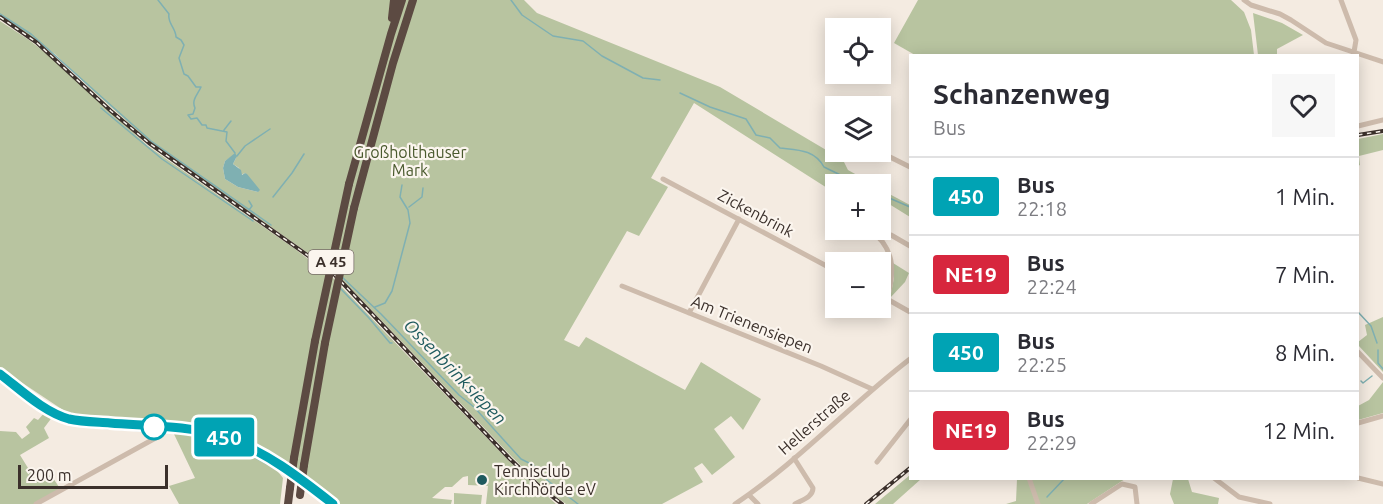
<!DOCTYPE html>
<html lang="de">
<meta charset="utf-8">
<style>
body{margin:0;font-family:Ubuntu,sans-serif;background:#f7f7f7;color:#2b2b33;height:100vh;display:flex;flex-direction:column;font-size:22px;white-space:nowrap}
*{box-sizing:border-box;margin:0}
p{font-size:20px;color:#7c7c81}
.icon{flex:none;width:33px;height:33px;fill:none;stroke:currentColor;stroke-width:2;stroke-linecap:round;stroke-linejoin:round}
.map{position:relative;flex:1;overflow:hidden}
.side{position:absolute;left:909px;top:54px;width:450px;height:426px;display:flex;flex-direction:column;background:#fff;border-radius:0px;box-shadow:0 3px 15px #0003}
.side>*{flex:none}
.badge{padding:0 12px;border-radius:4px;font-size:21px;line-height:39px}
.controls{position:absolute;left:825px;top:18px;display:grid;gap:12px}
.controls a{display:grid;place-items:center;width:66px;height:66px;border-radius:0px;background:#fff;box-shadow:0 3px 15px #0003;font-size:30px}
.scale{position:absolute;left:18px;bottom:15px;width:150px;box-sizing:border-box;padding-left:6px;border:3px solid #3b302b;border-top:0;font-size:16px;line-height:21px;white-space:nowrap;color:#3b302b;-webkit-text-stroke:4px #fbf5ee;paint-order:stroke}
.map>.badge{position:absolute;translate:-50% -50%;box-shadow:0 0 0 3px #fff}
.round{display:grid;place-items:center;flex:none;width:63px;height:63px;border-radius:0px;background:#f7f7f7}
.overview{display:flex;align-items:center;justify-content:space-between;height:102px;padding:0 24px}
h1{font-size:28px;font-weight:700;line-height:45px}
ul{padding:0;list-style:none}
li{display:flex;align-items:center;gap:18px;height:78px;padding:0 24px;border-top:2px solid #e1e1e2}
li div{flex:1}
li b{display:block;font-size:22px}
li em{font-style:normal}
li .badge{min-width:66px;font-weight:700;text-align:center}
.map>svg:first-child{display:block}
.green{fill:#b8c4a0;fill-rule:evenodd}
.water{fill:#7fb0b2}
.lines{fill:none;stroke-linecap:round;stroke-linejoin:round}
.stream{stroke:#7fb0b2;stroke-width:1.5}
.minor{stroke:#cdbbac;stroke-width:5}
.major{stroke:#7d675c;stroke-width:7}
.highway{stroke:#5c4a42;stroke-width:8}
.rail-casing{stroke:#3b302b;stroke-width:4}
.rail{stroke:#fbf5ee;stroke-width:1.5;stroke-dasharray:4.5;stroke-linecap:butt}
.highway-bridge{stroke:#5c4a42;stroke-width:8}
.line-casing{stroke:#fff;stroke-width:14}
.line{stroke:#00a3b4;stroke-width:9}
.stop-dot{fill:#fff;stroke:#00a3b4;stroke-width:3}
.poi-dot{fill:#1f5a5e;stroke:#fbf5ee;stroke-width:2}
.labels{text-anchor:middle;stroke-width:4.5;stroke-linejoin:round;paint-order:stroke}
.shield{fill:#fbf5ee;stroke:#756b66;stroke-width:1.5}
.shield-label{font-size:15px;font-weight:bold;fill:#3b302b}
.park-label{font-size:16px;fill:#4a5a2e;stroke:#fbf5ee}
.street-label{font-size:16px;fill:#3b302b;stroke:#fbf5ee}
.poi-label{font-size:16px;fill:#3b302b;stroke:#fbf5ee;text-anchor:start}
.water-label{font-size:18px;font-style:italic;fill:#1f5a5e;stroke:#fbf5ee}
</style>
<div class="map">
<svg width="1383" height="504" viewBox="0 0 1383 504">
<rect width="100%" height="100%" fill="#f4ebe1"/>
<path class="green" d="M0,0H524L537,13L720,87L843,160L848,170L873,184H860L853,181L850,184H836L835,193L694,103L651,178L668,187L639,236L627,231L564,340L579,347L586,337L685,390L701,362L761,399L743,430L731,416L714,429L735,457L712,475L702,463L694,468L703,482L662,504H566L543,487L512,457L335,272L150,142L93,91L55,54L0,15ZM234,155L236,158L233,164L239,168L241,175L245,173L258,189V192L238,187L225,179L223,168L225,161Z
M918,0H1231L1244,12L1251,30L1254,55H915L894,43Z
M1253,13L1282,23L1303,35L1277,49V55H1258Z
M0,21L29,40L52,58L148,146L295,249L333,278L509,461L556,504H486L488,486L468,485V476L463,477L452,487H445L432,498L452,500L451,504H333L286,469L225,437L176,428L166,423L69,414L0,368Z
M1383,134V150L1359,156L1360,165L1358,166V139Z
M880,189L910,205V217L881,199Z
M893,263L909,273L905,282L890,298L894,278Z
M1383,317V372L1358,345V342L1367,335L1365,325Z
M1383,382V413L1358,420V406L1369,400Z
M45,412L53,416L44,428L49,438L20,455L36,481L51,475L61,490L36,504H0V431L16,432L22,439L30,433L26,427L34,418L38,420Z
M173,432C209,435 262,447 283,478L280,504H179L169,486L195,478Z
M910,475V478L921,479L893,504H875Z
M1017,479H1125L1087,504H1006L1016,501Z
M1173,479H1188L1192,492L1219,498L1218,504H1174L1170,494Z
M454,493L482,495L481,504H454Z"/>
<path class="water" d="M235,153L237,156L233,164L241,170L242,175L245,173L247,174L260,190L258,192L238,187L225,179L223,168L225,161Z"/>
<g class="lines">
<path class="stream" d="M158,0L169,14C167,23 176,28 176,37L181,40L184,45L179,58L184,74L188,76L196,87H201C198,94 191,100 195,108L193,114L188,115L191,119L197,118L202,125H206L207,128L227,132L226,141L235,153
M511,0L522,15L553,36L583,41L602,56L643,78L660,80
M0,14L31,34L151,141L271,225
M680,93L710,107L746,119L756,135L770,138L780,148C797,150 814,149 824,167L859,184
M101,108L162,159L253,221
M224,130L231,121
M237,156L245,146L270,129
M880,194L910,207
M273,197L292,173L304,154
M249,201L252,206L249,210
M409,207L422,197L423,188
M316,255L327,264
M342,277L381,314L459,395L474,407L521,459L533,465L547,480L578,504
M340,288L369,318L390,343H392
M375,307L385,303L392,291L410,223L408,210L400,197L402,185
M1358,312L1371,326L1377,343
M1378,350V363L1383,369
M1361,381L1363,383L1372,376
M78,426L111,429
M116,429L159,432
M172,433L213,438L240,449
M249,454L276,469
M310,493L325,504
M1047,497L1065,478"/>
<path class="minor" d="M1244,0L1251,5L1280,14L1291,20L1326,43L1383,62
M1341,0L1356,40L1354,52
M1358,126L1383,120
M890,157L910,167
M663,179L836,271
M870,230C895,248 895,271 887,299
M882,239L887,235H891L910,246
M622,286L821,366L872,389
M880,295L910,312
M689,313L739,219
M1358,352L1383,378
M1358,423L1383,416
M794,458L813,488C813,497 802,500 795,504
M877,462L910,420
M1029,478L1038,504
M1214,478L1239,497L1270,504
M1358,478L1383,484
M749,495L758,504
M36,504L161,435L163,428
M735,504C798,462 850,405 910,359
M1091,504L1122,484L1135,487L1137,504"/>
<path class="major" d="M0,374L40,403L69,419L202,431L225,437L264,456L286,469L333,504"/>
<path class="highway" d="M392,18L394,0
M349,184L391,34L402,0
M354,208L393,63L413,0
M294,458L315,341
M304,465L325,343
M288,504L290,488"/>
<defs>
<path id="rail" d="M0,17L36,42L111,111L149,143L334,274L510,459L541,488L562,504
M1358,135L1383,131
M866,504L910,468"/>
</defs>
<use href="#rail" class="rail-casing"/>
<use href="#rail" class="rail"/>
<path class="highway-bridge" d="M315,341L349,184
M325,343L354,208
M290,488L294,458
M300,495L304,465"/>
</g>
<g class="lines">
<defs>
<path id="line" d="M0,374C21,390 44,412 69,419C82,422 97,422 110,423C147,426 188,425 224,437C264,450 300,478 333,504"/>
</defs>
<use href="#line" class="line-casing"/>
<use href="#line" class="line"/>
</g>
<circle class="stop-dot" cx="154" cy="427" r="12"/>
<circle class="poi-dot" cx="482" cy="480" r="6"/>
<g class="labels">
<rect class="shield" x="308.5" y="250" width="45" height="24" rx="4.5"/>
<g class="shield-label">
<text x="331" y="267">A 45</text>
</g>
<g class="park-label">
<text x="410" y="158">Großholthauser<tspan x="410" dy="18">Mark</tspan></text>
</g>
<g class="street-label">
<text transform="translate(756 213) rotate(28)" y="6">Zickenbrink</text>
<text transform="translate(752 324) rotate(22)" y="6">Am Trienensiepen</text>
<text transform="translate(814 422) rotate(-41)" y="6">Hellerstraße</text>
</g>
<g class="poi-label">
<text x="494" y="477">Tennisclub<tspan x="494" dy="18">Kirchhörde eV</tspan></text>
</g>
<g class="water-label">
<text transform="translate(455 372) rotate(46)" y="6">Ossenbrinksiepen</text>
</g>
</g>
</svg>
<div class="controls">
<a><svg class="icon" aria-label="locate" viewBox="0 0 24 24"><circle cx="12" cy="12" r="6"/><path d="M12 2v4M12 18v4M2 12h4M18 12h4"/></svg></a>
<a><svg class="icon" aria-label="layers" viewBox="0 0 24 24"><path d="M12 4l9 5-9 5-9-5zM3 14l9 5 9-5"/></svg></a>
<a>+</a>
<a>−</a>
</div>
<div class="scale">200 m</div>
<b class="badge" style="left:224px;top:437px;background:#00a3b4;color:#fff">450</b>
<section class="side">
<div class="overview"><div><h1>Schanzenweg</h1><p>Bus</p></div><a class="round"><svg class="icon" aria-label="heart" viewBox="0 0 24 24"><path d="M12 20l-8-8c-3-5 5-10 8-4 3-6 11-1 8 4z"/></svg></a></div>
<ul>
<li><span class="badge" style="background:#00a3b4;color:#fff">450</span><div><b>Bus</b><p>22:18</p></div><em>1 Min.</em></li>
<li><span class="badge" style="background:#d7263d;color:#fff">NE19</span><div><b>Bus</b><p>22:24</p></div><em>7 Min.</em></li>
<li><span class="badge" style="background:#00a3b4;color:#fff">450</span><div><b>Bus</b><p>22:25</p></div><em>8 Min.</em></li>
<li><span class="badge" style="background:#d7263d;color:#fff">NE19</span><div><b>Bus</b><p>22:29</p></div><em>12 Min.</em></li>
</ul>
</section>
</div>
